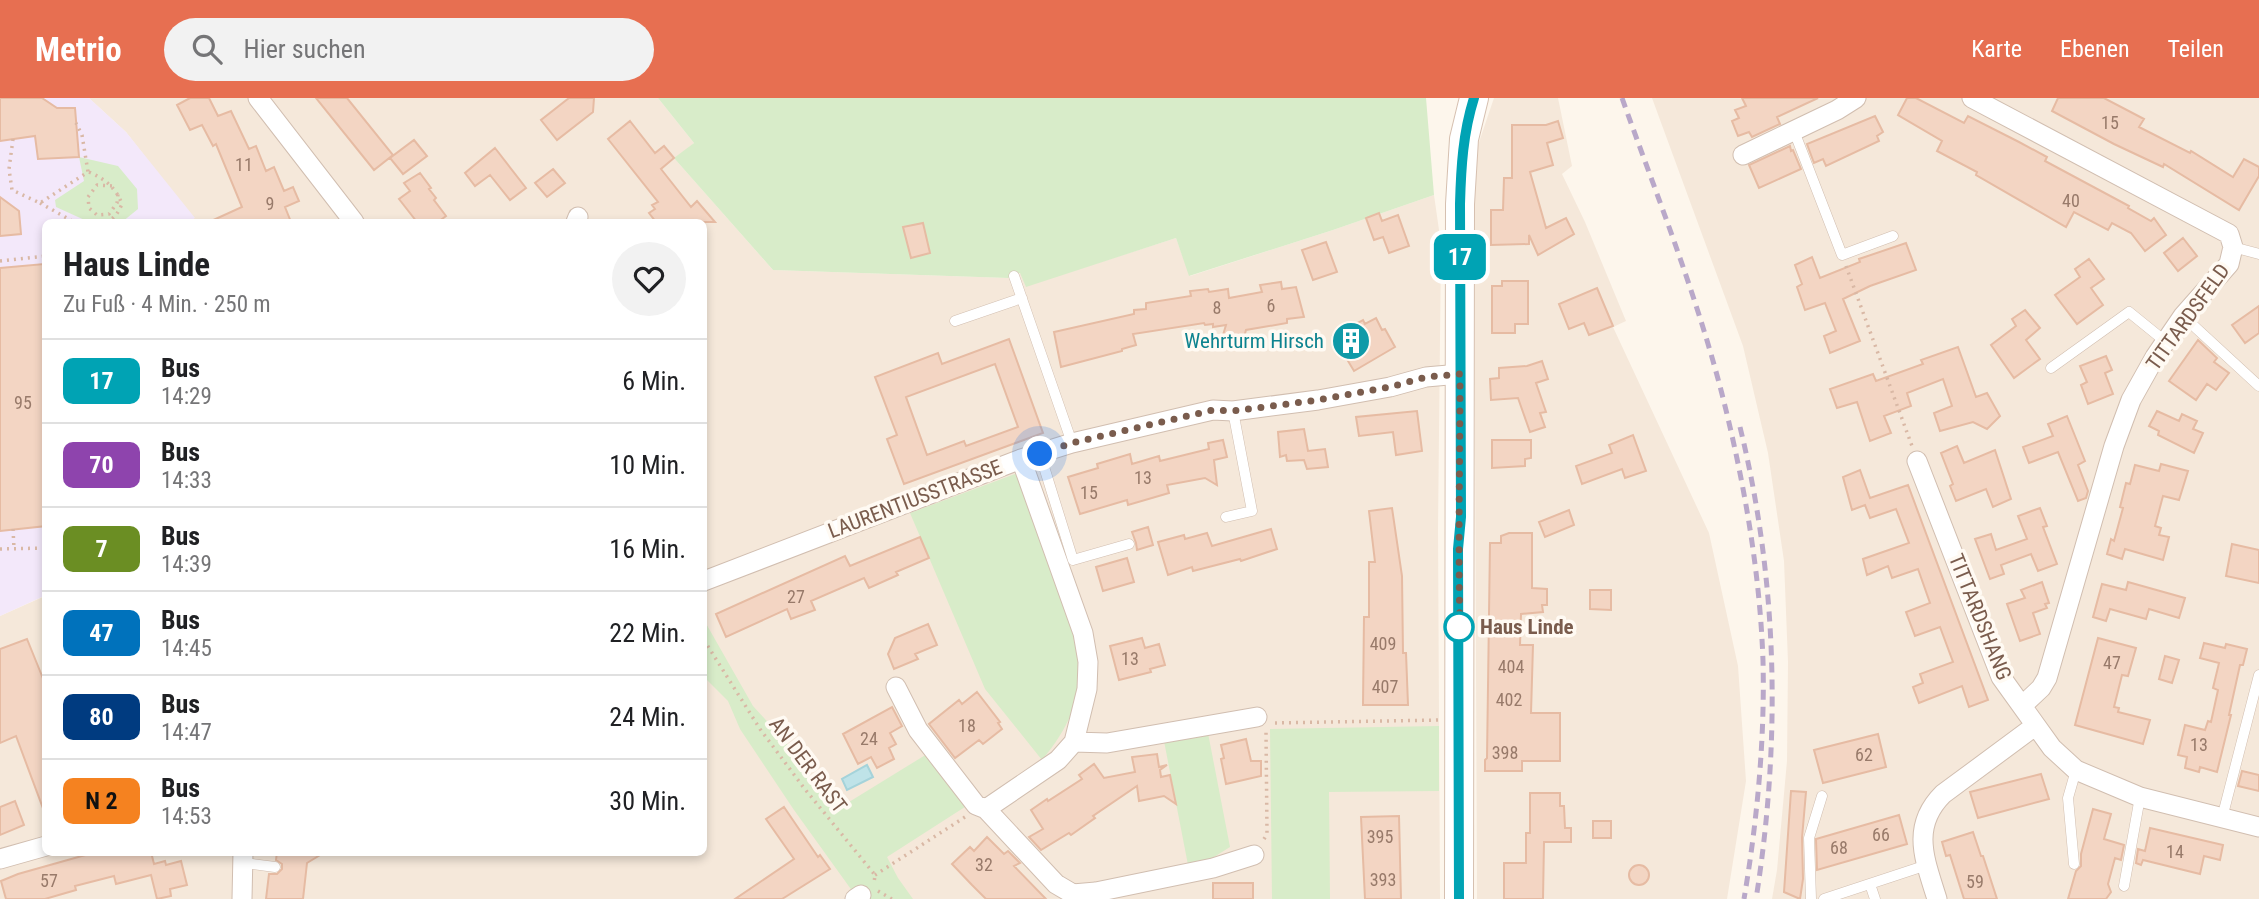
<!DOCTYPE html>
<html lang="de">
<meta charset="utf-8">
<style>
body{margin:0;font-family:"Roboto Condensed",sans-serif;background:#f2f2f2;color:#202124;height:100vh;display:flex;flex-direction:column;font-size:26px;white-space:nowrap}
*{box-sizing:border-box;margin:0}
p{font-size:23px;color:#757577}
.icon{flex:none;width:38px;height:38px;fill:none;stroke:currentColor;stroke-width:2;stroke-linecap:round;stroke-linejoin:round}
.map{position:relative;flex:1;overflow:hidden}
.side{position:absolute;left:42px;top:121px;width:665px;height:637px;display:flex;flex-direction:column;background:#fff;border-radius:10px;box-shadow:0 4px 10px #0003}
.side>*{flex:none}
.badge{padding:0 14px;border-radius:10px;font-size:24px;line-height:46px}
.you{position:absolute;width:35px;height:35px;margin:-18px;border:5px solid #fff;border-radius:50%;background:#1a73e8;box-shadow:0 0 0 10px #1a73e833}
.map>.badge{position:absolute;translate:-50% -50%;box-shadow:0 0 0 4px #fff}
.round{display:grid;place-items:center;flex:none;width:74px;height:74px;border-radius:37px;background:#f2f2f2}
.summary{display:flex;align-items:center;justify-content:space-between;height:119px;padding:0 21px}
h1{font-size:33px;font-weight:700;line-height:52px}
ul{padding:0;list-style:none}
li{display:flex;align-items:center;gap:21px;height:84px;padding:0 21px;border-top:2px solid #e0e0e0}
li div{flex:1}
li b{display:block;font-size:26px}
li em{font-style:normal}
li .badge{min-width:77px;font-weight:700;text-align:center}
header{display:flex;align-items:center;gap:42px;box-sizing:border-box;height:98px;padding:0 35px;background:#e76f51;color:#fff}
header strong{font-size:33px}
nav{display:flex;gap:38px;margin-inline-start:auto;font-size:24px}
.search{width:490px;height:63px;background:#f2f2f2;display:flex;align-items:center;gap:18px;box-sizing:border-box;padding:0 24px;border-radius:38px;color:#757577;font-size:26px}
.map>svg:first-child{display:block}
.residential{fill:#f5e8da}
.education{fill:#f3e8fa}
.green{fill:#d8ecc9}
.water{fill:#bfe3e8;stroke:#a5d3da;stroke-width:2}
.building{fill:#f3d5c3;stroke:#e6bba3;stroke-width:2;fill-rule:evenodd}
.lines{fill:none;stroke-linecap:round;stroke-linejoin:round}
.lane-casing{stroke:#d1beb0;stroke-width:11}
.street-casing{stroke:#d1beb0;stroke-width:21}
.secondary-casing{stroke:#d6c0b0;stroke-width:30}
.path{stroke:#d9b8a5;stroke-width:3.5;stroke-dasharray:2 5;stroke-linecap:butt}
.lane{stroke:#fff;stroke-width:10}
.street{stroke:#fff;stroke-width:19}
.secondary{stroke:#fff;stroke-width:28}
.rail{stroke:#b9a8c9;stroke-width:5;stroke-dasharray:10 7;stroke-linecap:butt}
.line-casing{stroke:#fff;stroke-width:16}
.line{stroke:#00a3b4;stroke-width:10}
.walk{stroke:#7a5c4d;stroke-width:7;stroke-dasharray:0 12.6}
.stop-dot{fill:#fff;stroke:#00a3b4;stroke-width:3.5}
.labels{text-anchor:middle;stroke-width:7;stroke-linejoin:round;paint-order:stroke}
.number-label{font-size:18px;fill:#987a6a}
.street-label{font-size:21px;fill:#7a5c4d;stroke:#fffaf3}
.culture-label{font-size:21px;fill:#0d838f;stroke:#fffaf3;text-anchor:end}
.stop-label{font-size:21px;font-weight:bold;fill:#7a5c4d;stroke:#fffaf3;text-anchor:start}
</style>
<header>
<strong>Metrio</strong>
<div class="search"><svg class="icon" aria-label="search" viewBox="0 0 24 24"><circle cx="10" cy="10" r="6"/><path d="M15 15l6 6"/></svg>Hier suchen</div>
<nav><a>Karte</a><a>Ebenen</a><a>Teilen</a></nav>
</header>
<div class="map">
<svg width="2259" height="801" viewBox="0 0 2259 801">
<rect width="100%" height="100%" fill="#fdf6ec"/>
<path class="residential" d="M89,0H658L694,45L675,61L773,172L1008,180L1021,175L1026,188L1176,140L1190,178L1333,132L1434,97L1441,146L1438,431L1440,801H0V518L45,498L46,754H704V124H186L194,121L126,34Z
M1494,0H1558L1572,68L1562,76L1585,124L1626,223L1613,229L1709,435L1738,568L1746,683L1727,801H1477L1474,105L1477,50Z
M1652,0H2259V801H1772L1777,772L1787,663L1788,564L1784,463L1768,355L1743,248Z"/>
<path class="education" d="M0,0H89L126,34L195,120L186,124H46L45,501L44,498L0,518Z"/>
<path class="green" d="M658,0H1426L1434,97L1333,132L1189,178L1176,140L1026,189L1020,175L1008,180L773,172L674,60L694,45Z
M79,59L118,68L137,91L138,111L122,124H89L56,109L55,102L84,83Z
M1015,376L1019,381C1031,415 1044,449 1056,482C1082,554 1096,598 1042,662L985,591L910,415Z
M704,522L753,608L785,643L814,687L836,712L927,656L968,707L887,759L898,780L913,801H858L794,712L740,631L728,603L704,579Z
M1439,628V693L1329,694L1330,801H1272L1270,631Z
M1208,635L1230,749L1206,764L1188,767L1164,643Z"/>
<path class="water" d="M867,667L873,679L847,692L842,681Z"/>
<path class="building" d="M0,0H42L57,10H75L79,59L38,61L35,38L0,43Z
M190,0H209L218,18L231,13L249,51L256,48L266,73L274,69L284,93L293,89L299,103L285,109L291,124H209L242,109L216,46L213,48L202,27L190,32L177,7Z
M316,0H347L393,57L374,72Z
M569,0H594L593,14L557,42L541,22Z
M1742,0H1818L1777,19L1780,26L1752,39L1749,34L1738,38L1732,23L1739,20L1735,12L1746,8Z
M1907,0H1916L1964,25L1968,18L2019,44L2047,59L2045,63L2129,108L2128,110L2151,123L2154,120L2166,137L2145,153L2131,135L2112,125L2108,132L2074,114L2066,129L1976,77L1977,74L1937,53L1942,43L1898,17Z
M2058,0H2104L2144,21L2139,29L2190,55L2191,53L2233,79L2244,61L2259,69V78L2239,112L2164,66L2163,69L2114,46L2052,13Z
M1875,18L1883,34L1877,38L1879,43L1826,68L1823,61L1814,65L1807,46Z
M630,23L655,55L664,48L674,60L661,71L691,109L697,103L715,124H656L649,115L655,111L652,107L658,104L608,41Z
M1558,23L1563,40L1547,45L1553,67L1530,74L1546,130L1566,120L1574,136L1538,157L1529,137V146L1491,147V112H1503L1504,80H1512V27H1546Z
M414,42L427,58L403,76L390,60Z
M1790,48L1791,53L1793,52L1801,71L1759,90L1749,67Z
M495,50L526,90L510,102L490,77L475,88L465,75Z
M553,71L565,85L547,99L535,85Z
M420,75L431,90L429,91L436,100L434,102L446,118L438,124H417L399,101L410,93L404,85Z
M0,99L19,113L21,136L0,138Z
M1379,115L1382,123L1398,117L1409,148L1389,155L1383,139L1374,142L1366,120Z
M923,125L930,155L911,160L903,129Z
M2183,140L2197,158L2178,173L2164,155Z
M1326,144L1337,174L1313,182L1302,152Z
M1906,145L1916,172L1870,188L1843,201L1860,243L1830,255L1824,238L1836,233L1825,205L1805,212L1797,189L1802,186L1795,167L1812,159L1820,180L1860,164L1859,161Z
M2089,161L2104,181L2091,190L2103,207L2077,226L2055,197L2080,179L2075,171Z
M44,166L46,183V428L0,433V170Z
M1502,183H1528V226H1515V235H1492V188H1502Z
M1281,184L1282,191L1296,189L1304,219L1287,221V225L1246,232L1243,243L1223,237L1226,227L1213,229V226L1205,227L1204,225L1133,236L1136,247L1122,251V253L1061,269L1054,234L1134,216V212L1146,211V205L1191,198L1190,193L1208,191L1209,194L1228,191L1229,200L1262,194L1260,187Z
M1597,190L1613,228L1589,237L1584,225L1569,231L1559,206Z
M2259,208V235L2245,245L2232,227Z
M2025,212L2040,230L2026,242L2040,261L2014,280L1991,247L2016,228L2012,221Z
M1376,220L1382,232L1385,231L1395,249L1354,273L1333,238L1363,222L1365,226Z
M1009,241L1043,335L904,386L887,341L897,337L875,279L938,255L942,266ZM995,266L1018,329L966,348L964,343L927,357L906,299Z
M2198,242L2217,260L2214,264L2229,275L2216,292L2207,286L2196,302L2169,283Z
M1958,249L1976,299L1987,295L2000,318L1987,331L1973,324L1940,333L1934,315L1952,308L1943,281L1907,295L1911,308L1884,318L1891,335L1870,343L1857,304L1837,310L1830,291L1873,276L1876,283L1923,266L1921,262Z
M2106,258L2112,272L2105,275L2113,296L2088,306L2081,287L2087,284L2080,268Z
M1542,263L1548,281L1536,285L1546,314L1540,315L1545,329L1530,334L1518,300L1491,302L1490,281L1499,280V270L1527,268Z
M1417,313L1422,353L1396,357L1393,334L1359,338L1356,319Z
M2157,313L2179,323L2182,316L2197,323L2193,331L2203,335L2194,355L2158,337L2159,333L2149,328Z
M2067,318L2085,363L2078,367L2088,393L2086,400L2078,403L2058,354L2029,365L2023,349L2053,338L2048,326Z
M1304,331L1308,353L1325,351L1328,369L1307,371L1304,362L1287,363L1286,357L1280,359L1278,334Z
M1633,337L1646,373L1625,380L1622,371L1582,386L1576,368L1612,355L1609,347Z
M1223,342L1227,359L1214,362L1217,387L1205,380L1167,387L1169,395L1128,407L1127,402L1080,416L1068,379L1098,370L1097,366L1130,356L1132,366L1159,358L1160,363L1209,351L1208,345Z
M1492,342H1531V360L1525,361V368L1492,370Z
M1957,348L1964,365L1995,352L2011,401L1993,409L1986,391L1956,403L1950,388L1953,386L1941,355Z
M2161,366L2188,373L2179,402L2163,398L2155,428L2161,430L2159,437L2169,439L2163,462L2125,451L2122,461L2107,456L2111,441L2114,443L2123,410L2120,409L2126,385L2130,386L2135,367L2159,373Z
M1860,372L1870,400L1908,387L1988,602L1969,609L1962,588L1919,605L1913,589L1923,585L1920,576L1953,564L1940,529L1915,538L1906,514L1930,505L1918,471L1892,480L1888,468L1867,477L1863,461L1909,445L1896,411L1870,420L1865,407L1852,412L1843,379Z
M1392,410L1402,478L1403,555H1406L1408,607H1363L1364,519H1369V464H1375L1369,413Z
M2040,410L2047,428L2043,429L2057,466L2038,473L2031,456L2001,467L2004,476L1990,481L1975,441L1991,436L1996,452L2027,441L2018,418Z
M1569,412L1574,427L1545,439L1539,424Z
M1148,429L1153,447L1137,452L1136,445L1132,434Z
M1271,431L1277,451L1241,463L1240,461L1193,473L1192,469L1168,477L1158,444L1184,437L1185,441L1207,435L1212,448Z
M1509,435H1532V490L1547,491V507H1542L1543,514L1521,516L1520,547H1533L1531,615H1560V663H1522V673H1485V662L1487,660L1490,445H1501V438Z
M920,439L929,460L896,474L898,477L869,490L864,480L811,503L815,512L791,521L787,511L726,539L716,516L845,458L850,468Z
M2232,446L2259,452V485L2226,478Z
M1127,460L1134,484L1103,493L1096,469Z
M2042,484L2049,505L2045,506L2047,510L2033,515L2040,536L2020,543L2007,506L2025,500L2021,492Z
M2128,484L2185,500L2179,520L2149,511L2146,521L2110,511L2106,523L2093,519L2102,486L2126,492Z
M1590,492H1611V512L1590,511Z
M928,526L937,547L915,556L918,561L894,571L888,556L895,540Z
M1142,540L1145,550L1159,546L1165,567L1150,571L1151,574L1119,582L1110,548Z
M2098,540L2136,550L2128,578L2122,577L2114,609L2119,610L2118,614L2150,622L2143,646L2075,627Z
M27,541L46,588V713H44L16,638L0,645V551Z
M2204,545L2225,550L2226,546L2247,551L2243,567H2240L2229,617H2231L2217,674L2200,669L2199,674L2185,670L2187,659L2178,657L2185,627L2205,632L2208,623L2211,624L2218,592L2213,590L2219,565L2200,560Z
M2165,558L2179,562L2172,585L2159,581Z
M977,594L1000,624L998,625L1002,631L983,646L979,642L955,660L929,626L959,602L962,606Z
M892,609L902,628L890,635L896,646L889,650L894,661L877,670L871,659L858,666L843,636Z
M1878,636L1886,669L1823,685L1814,652Z
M1246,641L1251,663H1261V678L1226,686L1221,661L1224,660L1221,647Z
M1157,656L1159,669L1167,667L1160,672L1161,679L1170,677L1176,706L1164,698L1139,703L1137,688L1093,718L1095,720L1071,737L1069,735L1041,752L1029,739L1043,731L1031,712L1047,701L1048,703L1082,681L1079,677L1094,666L1104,680L1135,674L1132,659Z
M2242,673L2259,677V693L2238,688Z
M2041,676L2049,701L1978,720L1970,694Z
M1791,693L1806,694L1802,740L1803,781L1800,801L1784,794Z
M1530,695H1560V708H1564L1565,730H1571V744H1544L1543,801H1504V765H1526V735H1530Z
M15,703L24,727L0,737V709Z
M784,709L818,759L820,757L830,771L782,801H735L794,761L766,721Z
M2093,711L2111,716L2104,741L2124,747L2121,762L2115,760L2108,786L2111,794L2106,801H2068L2076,773L2081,768V756Z
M1899,717L1907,746L1817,772L1816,741Z
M1399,718L1401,801H1365L1361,719Z
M1593,723H1611V740H1593Z
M2150,730L2223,747L2220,762L2204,758L2200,776L2143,762L2141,767L2136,765L2138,751L2145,753Z
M1973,734L1981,758H1983L1997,801H1964L1950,757L1946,758L1942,744Z
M987,739L1004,756L1008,753L1020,765L1014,768L1046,801H986L972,787L952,766L970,749L974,753Z
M96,754H151L154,766L165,763L166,767L181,763L187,787L170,791L171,798L157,801L151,777L116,786L114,778L75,788L76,792L45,801H6L1,783L18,776Z
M277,754H325L307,765L303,801H266L269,776H277L282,771V766L276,762Z
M1629 777a10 10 0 1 1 20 0a10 10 0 1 1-20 0Z
M1213,785H1253V801H1213Z"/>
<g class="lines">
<defs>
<path id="lane" d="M1794,33L1842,157L1893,138
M2233,149L2259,156
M1014,178L1072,345
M2183,218L2259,288
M955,223L1022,200
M2051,270L2129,214L2166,244
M1040,356L1073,462L1129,446
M1226,419L1252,413L1233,313
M2222,720L2259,577
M245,765L275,769
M2074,766L2068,700L2076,672
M1870,786L1875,801
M2124,788L2140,699
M1811,801L1809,740L1822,698
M1824,801L1927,767"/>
<path id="street" d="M258,0L354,124
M1972,0L2229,136L2233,149L2229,166L2183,218L2155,259L2131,302L2114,348L2047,580L2041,590L2022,608
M1743,57L1837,12L1856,0
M576,124L578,119
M1021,361L1083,535L1088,564L1087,591L1074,644L1058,662L986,711L1056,786L1073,796L1096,794L1213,770L1254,757
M1917,363L2001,579L2052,650L2076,672L2140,699L2259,729
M704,483L1021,361L1072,345L1213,312L1233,313L1318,302L1390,289L1426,279L1460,276
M896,589L918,632L976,707L986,711
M1074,644L1107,645L1257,619
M0,761L46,748
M242,801L243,754
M855,801L861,797
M1937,801C1925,762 1910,729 1943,696L2035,628"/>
<path id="secondary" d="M1459,801L1460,106L1464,41L1474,0"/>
</defs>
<use href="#lane" class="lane-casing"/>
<use href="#street" class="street-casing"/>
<use href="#secondary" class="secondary-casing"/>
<path class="path" d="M13,41L9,71L12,92L40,105L88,74L82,37L76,25
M89,74C105,81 116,90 122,106C118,115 114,122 104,124
M112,88L97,87L88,99L89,110L97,117L109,116L117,105L118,96
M40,105L74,124
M0,163L46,158
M1846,168L1912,348
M13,431L14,450
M0,451L46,450
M704,542L760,631L804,690L875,777L874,785
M1275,625L1438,622
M1264,741L1267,736L1266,634
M875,777L965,719
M878,793L892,801"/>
<use href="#lane" class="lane"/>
<use href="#street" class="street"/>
<use href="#secondary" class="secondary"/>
<path class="rail" d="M1622,0C1657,98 1696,195 1722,296C1744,383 1760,474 1763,563C1765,641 1757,724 1744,801
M1740,329C1778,484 1781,643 1756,801"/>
</g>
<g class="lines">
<defs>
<path id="line" d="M1459,801L1458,451L1461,419L1460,106C1461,69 1463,35 1474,0"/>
</defs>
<use href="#line" class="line-casing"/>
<use href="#line" class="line"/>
<path class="walk" d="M1040,356L1072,345L1213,312L1233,313L1318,302L1390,289L1426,279L1460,276C1460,361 1458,447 1460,532L1459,529"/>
</g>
<defs>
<symbol id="building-disc" viewBox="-11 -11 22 22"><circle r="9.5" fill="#0f9aa8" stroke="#fffaf3"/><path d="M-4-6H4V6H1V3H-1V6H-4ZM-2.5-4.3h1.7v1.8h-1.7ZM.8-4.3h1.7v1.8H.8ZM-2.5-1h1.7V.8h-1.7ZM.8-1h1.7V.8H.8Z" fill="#fff"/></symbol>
</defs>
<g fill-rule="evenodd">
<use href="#building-disc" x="1329" y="221" width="44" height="44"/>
</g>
<circle class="stop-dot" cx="1459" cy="529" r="14"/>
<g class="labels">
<g class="number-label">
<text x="2110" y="31">15</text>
<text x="244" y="73">11</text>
<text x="2071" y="109">40</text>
<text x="270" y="112">9</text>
<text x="1271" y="214">6</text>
<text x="1217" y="216">8</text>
<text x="23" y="311">95</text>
<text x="1143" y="386">13</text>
<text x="1089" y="401">15</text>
<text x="796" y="505">27</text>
<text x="1383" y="552">409</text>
<text x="1130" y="567">13</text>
<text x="2112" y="571">47</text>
<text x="1511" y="575">404</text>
<text x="1385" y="595">407</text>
<text x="1509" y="608">402</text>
<text x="967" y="634">18</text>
<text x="869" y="647">24</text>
<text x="2199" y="653">13</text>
<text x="1505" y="661">398</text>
<text x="1864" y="663">62</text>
<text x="1881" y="743">66</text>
<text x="1380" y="745">395</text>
<text x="1839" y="756">68</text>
<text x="2175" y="760">14</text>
<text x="984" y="773">32</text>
<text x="1383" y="788">393</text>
<text x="49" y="789">57</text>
<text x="1975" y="790">59</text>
</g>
<g class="street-label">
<text transform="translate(2188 219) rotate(-54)" y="7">TITTARDSFELD</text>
<text transform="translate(915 401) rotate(-21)" y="7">LAURENTIUSSTRASSE</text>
<text transform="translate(1980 519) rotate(68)" y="7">TITTARDSHANG</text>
<text transform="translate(808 667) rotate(53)" y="7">AN DER RAST</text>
</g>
<g class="culture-label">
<text x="1324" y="250">Wehrturm Hirsch</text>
</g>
<g class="stop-label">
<text x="1480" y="536">Haus Linde</text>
</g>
</g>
</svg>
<div class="you" style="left:1040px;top:356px"></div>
<b class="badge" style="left:1460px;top:159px;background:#00a3b4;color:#fff">17</b>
<section class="side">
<div class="summary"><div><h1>Haus Linde</h1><p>Zu Fuß · 4 Min. · 250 m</p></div><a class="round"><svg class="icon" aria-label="heart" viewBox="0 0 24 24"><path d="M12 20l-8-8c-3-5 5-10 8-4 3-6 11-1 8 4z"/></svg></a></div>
<ul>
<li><span class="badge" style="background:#00a3b4;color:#fff">17</span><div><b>Bus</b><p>14:29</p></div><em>6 Min.</em></li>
<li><span class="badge" style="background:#8e44ad;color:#fff">70</span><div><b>Bus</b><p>14:33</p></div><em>10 Min.</em></li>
<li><span class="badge" style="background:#6b8e23;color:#fff">7</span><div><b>Bus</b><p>14:39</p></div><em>16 Min.</em></li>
<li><span class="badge" style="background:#0072bc;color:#fff">47</span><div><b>Bus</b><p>14:45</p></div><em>22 Min.</em></li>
<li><span class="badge" style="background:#003b80;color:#fff">80</span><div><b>Bus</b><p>14:47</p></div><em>24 Min.</em></li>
<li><span class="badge" style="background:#f58220;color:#111">N 2</span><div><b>Bus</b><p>14:53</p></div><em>30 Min.</em></li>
</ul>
</section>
</div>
